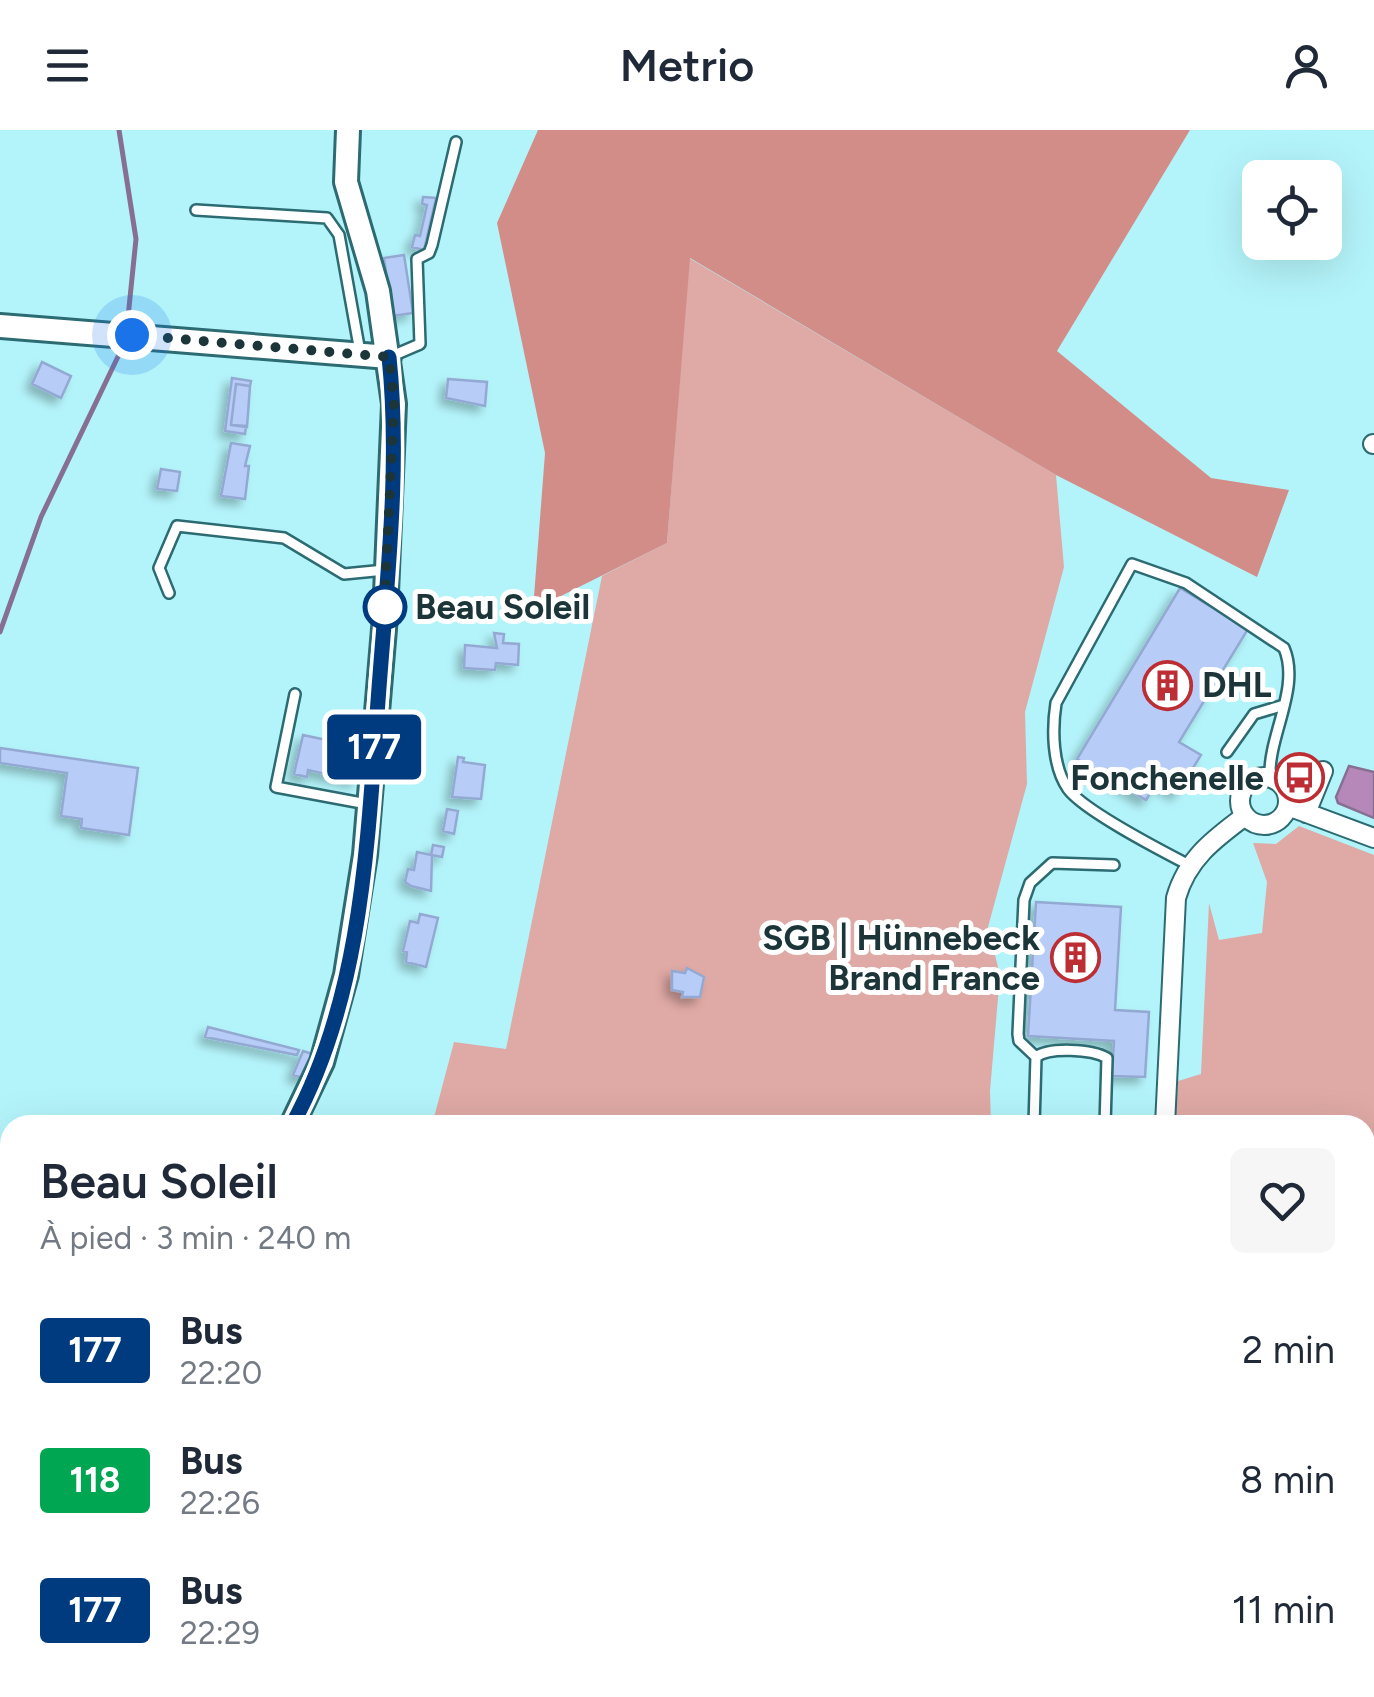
<!DOCTYPE html>
<html lang="fr">
<meta charset="utf-8">
<style>
body{margin:0;font-family:Figtree,sans-serif;background:#f6f6f7;color:#1f2937;height:100vh;display:flex;flex-direction:column;font-size:38px;white-space:nowrap}
*{box-sizing:border-box;margin:0}
p{font-size:32px;color:#747a83}
.icon{flex:none;width:55px;height:55px;fill:none;stroke:currentColor;stroke-width:2;stroke-linecap:round;stroke-linejoin:round}
.map{position:relative;flex:1;overflow:hidden}
.details{position:absolute;left:0px;top:985px;width:1375px;height:582px;display:flex;flex-direction:column;background:#fff;border-radius:30px 30px 0 0;box-shadow:0 10px 40px #0002}
.details>*{flex:none}
.badge{padding:0 20px;border-radius:8px;font-size:35px;line-height:65px}
.buttons{position:absolute;left:1242px;top:30px;display:grid;gap:20px}
.buttons a{display:grid;place-items:center;width:100px;height:100px;border-radius:15px;background:#fff;box-shadow:0 10px 40px #0002;font-size:50px}
.you{position:absolute;width:50px;height:50px;margin:-25px;border:8px solid #fff;border-radius:50%;background:#1a73e8;box-shadow:0 0 0 15px #1a73e833}
.map>.badge{position:absolute;translate:-50% -50%;box-shadow:0 0 0 5px #fff}
.round{display:grid;place-items:center;flex:none;width:105px;height:105px;border-radius:15px;background:#f6f6f7}
.overview{display:flex;align-items:center;justify-content:space-between;height:170px;padding:0 40px}
h1{font-size:48px;font-weight:600;line-height:75px}
ul{padding:0;list-style:none}
li{display:flex;align-items:center;gap:30px;height:130px;padding:0 40px}
li div{flex:1}
li b{display:block;font-size:38px}
li em{font-style:normal}
li .badge{min-width:110px;font-weight:700;text-align:center}
header{display:flex;justify-content:space-between;align-items:center;height:130px;padding:0 40px;background:#fff;font-size:45px;font-weight:600}
.map>svg:first-child{display:block}
.green{fill:#dfa9a5}
.forest{fill:#d38d88}
.water{fill:#b588b9;stroke:#876f92;stroke-width:2.5}
.lines{fill:none;stroke-linecap:round;stroke-linejoin:round}
.stream{stroke:#876f92;stroke-width:5}
.building{fill:#b7cdf8;stroke:#93a9d2;stroke-width:2.5;filter:url(#shadow)}
.service-casing{stroke:#2b6b71;stroke-width:14}
.minor-casing{stroke:#2b6b71;stroke-width:22}
.tertiary-casing{stroke:#2b6b71;stroke-width:28}
.motorway-casing{stroke:#2b6b71;stroke-width:38}
.service{stroke:#fff;stroke-width:9}
.minor{stroke:#fff;stroke-width:18}
.tertiary{stroke:#fff;stroke-width:22}
.motorway{stroke:#fff;stroke-width:32}
.line-casing{stroke:#fff;stroke-width:22}
.line{stroke:#003b80;stroke-width:15}
.walk{stroke:#1b3538;stroke-width:10;stroke-dasharray:0 18}
.stop-dot{fill:#fff;stroke:#003b80;stroke-width:5}
.labels{text-anchor:middle;stroke-width:10;stroke-linejoin:round;paint-order:stroke}
.stop-label{font-size:35px;font-weight:bold;fill:#1b3538;stroke:#fff;text-anchor:start}
.poi-label{font-size:35px;font-weight:bold;fill:#1b3538;stroke:#fff;text-anchor:end}
</style>
<header><svg class="icon" aria-label="menu" viewBox="0 0 24 24"><path d="M4 6h16M4 12h16M4 18h16"/></svg>Metrio<svg class="icon" aria-label="person" viewBox="0 0 24 24"><circle cx="12" cy="8" r="4"/><path d="M4 21q1-7 8-7t8 7"/></svg></header>
<div class="map">
<svg width="1374" height="1567" viewBox="0 0 1374 1567">
<defs>
<filter id="shadow"><feDropShadow dx="-6" dy="6" stdDeviation="5" flood-color="#0004"/></filter>
</defs>
<rect width="100%" height="100%" fill="#b3f4fa"/>
<path class="green" d="M689,128L1056,345L1064,437L1025,582L1027,654L988,797L1000,845L990,961L991,995H432L454,912L506,919L602,446L667,413Z
M1299,696L1374,725V1285L1365,1280V995H1175L1178,951L1201,944L1209,773L1219,810L1262,803L1267,752L1253,713L1276,714Z
M1365,1299L1374,1302V1470L1365,1474Z
M201,1558H811L810,1567H202Z"/>
<path class="forest" d="M538,0H1190L1057,221L1211,348L1289,360L1257,447L1056,345L690,128L667,413L533,480L545,323L497,93Z"/>
<path class="water" d="M1349,636L1374,642V688L1338,673L1336,667Z"/>
<g class="lines">
<path class="stream" d="M119,0L136,109L127,197
M0,502L41,387L125,212"/>
</g>
<path class="building" d="M423,67L436,68L424,120L412,117L415,105L420,106L427,75L422,74Z
M404,125L413,183L392,186L384,128Z
M42,232L71,246L61,268L32,254Z
M232,248L251,251L250,256L236,254L231,295L246,296L245,304L225,301Z
M448,249L487,252L485,276L446,268Z
M236,254L250,256L247,297L231,295Z
M231,313L250,316L245,336H249L245,369L221,366Z
M161,339L180,342L177,361L157,359Z
M1180,458L1248,499L1179,612L1201,625L1177,664L1157,652L1146,670L1077,629Z
M494,503L504,504L503,513L519,514L518,535L496,533L495,540L464,538L465,515L497,518Z
M303,605L364,618L356,651L308,640L307,647L294,644Z
M0,618L138,638L129,705L81,698L82,689L61,686L67,643L0,633Z
M458,627L464,628L463,632L485,635L481,669L452,667Z
M447,679L458,681L454,704L443,701Z
M433,715L444,717L442,727L432,725L431,761L411,756L405,752L408,739L414,740L417,722L431,725Z
M1036,772L1121,777L1115,880L1149,882L1145,947L1112,946L1114,911L1028,906Z
M420,784L438,788L426,837L406,832L407,822L403,821L410,791L418,793Z
M687,838L704,847L700,867H682L683,862L672,860V841L685,843Z
M208,897L299,920L297,925L205,907Z
M303,921L316,925L306,949L293,945Z
M0,1458L10,1461V1500L0,1497Z
M0,1510L10,1512V1538L0,1536Z
M0,1538L10,1541V1558H37L35,1567L0,1564Z
M50,1558H99L96,1567H48Z"/>
<g class="lines">
<defs>
<path id="service" d="M196,80L327,88L339,105L360,222
M392,226L420,214L417,129L429,123L432,115L456,12
M169,463L159,438L177,396L284,408L344,444L385,440
M295,564L276,657L367,674
M1227,622L1254,584L1284,575
M1189,735C1162,721 1084,681 1068,659C1052,636 1052,599 1056,573L1132,434L1186,453L1284,518C1301,558 1268,606 1270,647
M1036,927C1049,917 1092,919 1107,928L1105,995
M1034,995L1036,927L1019,911L1018,904L1024,770L1030,753L1052,733L1114,735"/>
<path id="minor" d="M1373,314H1374
M1240 671a24 24 0 1 1 48 0a24 24 0 1 1-48 0Z
M1288,676L1374,708
M1306,683L1323,641
M1165,995L1176,768C1187,729 1214,709 1245,686
M1365,1481L1374,1477
M110,1567L115,1558
M1119,1567L1149,1558"/>
<path id="tertiary" d="M0,196L389,227
M292,995L322,932L346,845L365,725L385,487L394,274L378,161L346,52L348,0
M186,1558L188,1567"/>
<path id="motorway" d="M1365,1521L1374,1518
M1242,1567L1268,1558"/>
</defs>
<use href="#service" class="service-casing"/>
<use href="#minor" class="minor-casing"/>
<use href="#tertiary" class="tertiary-casing"/>
<use href="#motorway" class="motorway-casing"/>
<use href="#service" class="service"/>
<use href="#minor" class="minor"/>
<use href="#tertiary" class="tertiary"/>
<use href="#motorway" class="motorway"/>
</g>
<g class="lines">
<defs>
<path id="line" d="M292,995C366,860 368,695 380,545C388,441 400,331 389,227"/>
</defs>
<use href="#line" class="line-casing"/>
<use href="#line" class="line"/>
<path class="walk" d="M132,205L389,227L394,274L384,488L385,477"/>
</g>
<defs>
<symbol id="building-ring" viewBox="-11 -11 22 22"><circle r="9.5" fill="#fff" stroke="#bd2d34" stroke-width="1.5"/><path d="M-4-6H4V6H1V3H-1V6H-4ZM-2.5-4.3h1.7v1.8h-1.7ZM.8-4.3h1.7v1.8H.8ZM-2.5-1h1.7V.8h-1.7ZM.8-1h1.7V.8H.8Z" fill="#bd2d34"/></symbol>
<symbol id="bus-ring" viewBox="-11 -11 22 22"><circle r="9.5" fill="#fff" stroke="#bd2d34" stroke-width="1.5"/><path d="M-5-6H5V4H4V6H2V4H-2V6H-4V4H-5ZM-3.5-4V0h7V-4ZM-3.5 1.2v1.5H-2V1.2ZM2 1.2v1.5H3.5V1.2Z" fill="#bd2d34"/></symbol>
</defs>
<g fill-rule="evenodd">
<use href="#building-ring" x="1140" y="528" width="55" height="55"/>
<use href="#bus-ring" x="1272" y="620" width="55" height="55"/>
<use href="#building-ring" x="1048" y="800" width="55" height="55"/>
</g>
<circle class="stop-dot" cx="385" cy="477" r="20"/>
<g class="labels">
<g class="stop-label">
<text x="415" y="489">Beau Soleil</text>
</g>
<g class="poi-label">
<text x="1202" y="567" text-anchor="start">DHL</text>
<text x="1264" y="660">Fonchenelle</text>
<text x="1040" y="820">SGB | Hünnebeck<tspan x="1040" dy="40">Brand France</tspan></text>
</g>
</g>
</svg>
<div class="buttons">
<a><svg class="icon" aria-label="locate" viewBox="0 0 24 24"><circle cx="12" cy="12" r="6"/><path d="M12 2v4M12 18v4M2 12h4M18 12h4"/></svg></a>
</div>
<div class="you" style="left:132px;top:205px"></div>
<b class="badge" style="left:374px;top:617px;background:#003b80;color:#fff">177</b>
<section class="details">
<div class="overview"><div><h1>Beau Soleil</h1><p>À pied · 3 min · 240 m</p></div><a class="round"><svg class="icon" aria-label="heart" viewBox="0 0 24 24"><path d="M12 20l-8-8c-3-5 5-10 8-4 3-6 11-1 8 4z"/></svg></a></div>
<ul>
<li><span class="badge" style="background:#003b80;color:#fff">177</span><div><b>Bus</b><p>22:20</p></div><em>2 min</em></li>
<li><span class="badge" style="background:#00a651;color:#fff">118</span><div><b>Bus</b><p>22:26</p></div><em>8 min</em></li>
<li><span class="badge" style="background:#003b80;color:#fff">177</span><div><b>Bus</b><p>22:29</p></div><em>11 min</em></li>
</ul>
</section>
</div>
